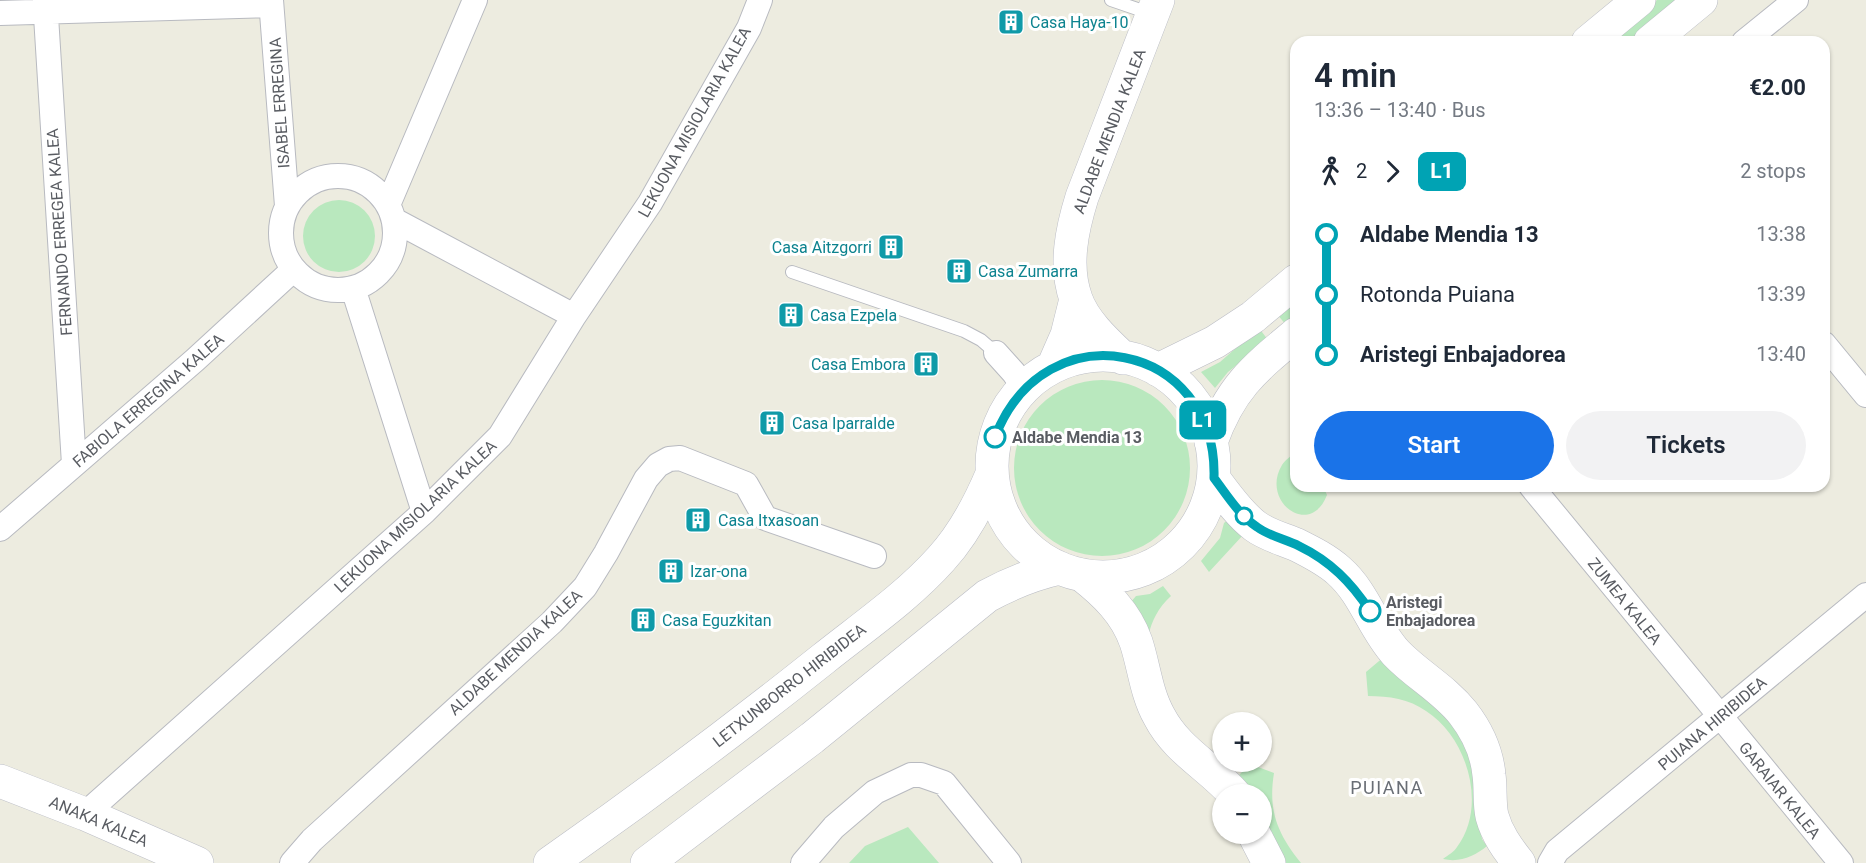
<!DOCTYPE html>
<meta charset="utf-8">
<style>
body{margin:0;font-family:Roboto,sans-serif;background:#f2f2f3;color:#1f2937;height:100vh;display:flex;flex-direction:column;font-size:22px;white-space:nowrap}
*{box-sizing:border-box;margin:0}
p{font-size:20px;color:#747a83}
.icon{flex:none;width:33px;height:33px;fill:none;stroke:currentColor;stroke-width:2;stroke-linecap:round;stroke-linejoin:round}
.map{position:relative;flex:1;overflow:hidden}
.sheet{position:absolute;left:1290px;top:36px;width:540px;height:456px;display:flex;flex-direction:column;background:#fff;border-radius:18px;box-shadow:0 2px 4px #0004}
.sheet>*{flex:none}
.badge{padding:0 12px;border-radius:9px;font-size:21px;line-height:39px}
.controls{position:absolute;left:1212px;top:712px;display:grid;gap:12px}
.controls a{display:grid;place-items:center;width:60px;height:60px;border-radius:50%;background:#fff;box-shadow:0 2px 4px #0004;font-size:30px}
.map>.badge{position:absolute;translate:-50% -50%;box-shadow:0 0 0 3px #fff}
.legs{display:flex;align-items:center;gap:9px;height:66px;padding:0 24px;font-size:20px}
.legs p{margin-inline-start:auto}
.summary{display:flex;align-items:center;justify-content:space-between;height:102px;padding:0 24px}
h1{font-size:33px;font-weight:600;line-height:45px}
.button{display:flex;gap:12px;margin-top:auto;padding:12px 24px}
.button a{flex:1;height:69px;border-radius:36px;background:#1a73e8;color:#fff;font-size:24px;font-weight:600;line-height:69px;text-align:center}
.button a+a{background:#f2f2f3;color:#1f2937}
ul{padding:0 24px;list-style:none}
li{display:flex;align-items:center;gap:21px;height:60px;font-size:22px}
li i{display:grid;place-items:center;width:9px;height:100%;margin:0 8px;background:currentColor}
li i::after{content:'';width:15px;height:15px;margin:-8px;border:4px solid;border-radius:50%;background:#fff}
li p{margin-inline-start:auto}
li:first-child i{background:linear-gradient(#0000 50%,currentColor 0)}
li:last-child i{background:linear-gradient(currentColor 50%,#0000 0)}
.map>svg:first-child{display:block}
.green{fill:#b9e8be}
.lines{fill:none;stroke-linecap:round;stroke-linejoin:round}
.lane-casing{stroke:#b8bac0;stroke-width:14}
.street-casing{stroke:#b8bac0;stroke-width:26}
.secondary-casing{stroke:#bbbdc5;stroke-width:34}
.lane{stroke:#fff;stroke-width:12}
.street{stroke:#fff;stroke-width:24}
.secondary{stroke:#fff;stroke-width:33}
.line-1-casing{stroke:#fff;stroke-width:14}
.line-1{stroke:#00a3b4;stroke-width:9}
.stop-1-dot{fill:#fff;stroke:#00a3b4;stroke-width:3}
.labels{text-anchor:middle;stroke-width:6;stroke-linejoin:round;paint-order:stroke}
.culture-label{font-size:16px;fill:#0d838f;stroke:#fff;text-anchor:start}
.street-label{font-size:16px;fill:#595c62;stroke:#fff}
.stop-label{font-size:16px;font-weight:bold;fill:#595c62;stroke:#fff;text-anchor:start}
.neighbourhood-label{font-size:18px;letter-spacing:1.5px;fill:#696e75;stroke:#fff}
</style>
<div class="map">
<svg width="1866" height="863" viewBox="0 0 1866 863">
<rect width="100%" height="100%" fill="#edece0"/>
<path class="green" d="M1657,0H1683L1632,42H1606Z
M303 236a36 36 0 1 1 72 0a36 36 0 1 1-72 0Z
M1296,297V318L1287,326L1276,313Z
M1259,328L1268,340L1228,372L1215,388L1201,372L1220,362Z
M1014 468a88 88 0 1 1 176 0a88 88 0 1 1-176 0Z
M1296,452V486H1323L1327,495C1310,539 1260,501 1282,465C1285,460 1291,456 1296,452Z
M1229,519L1244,534L1209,572L1201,561L1220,538L1224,523Z
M1163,586L1171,596C1158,608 1152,620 1148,637L1130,603L1136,596L1150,594Z
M1385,656L1468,739L1482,839L1487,846C1475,856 1460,863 1443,859C1448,855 1454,852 1457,847C1488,806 1467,737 1426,711C1409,699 1389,696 1368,696L1366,672Z
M1250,764L1274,773C1268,810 1277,833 1301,863H1285L1262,821V795H1249L1236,778Z
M908,827L939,863H849L865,846Z"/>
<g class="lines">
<defs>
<path id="lane" d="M1111,0L1152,14
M792,272L964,331L981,340L996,353"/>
<path id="street" d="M45,0L74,464
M271,0L287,206
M0,13L271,5
M1744,42L1796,0
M281 233a57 57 0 1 1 114 0a57 57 0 1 1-114 0Z
M388,205L475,0
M394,220L574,316
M353,288L424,512
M1824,344L1866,395
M996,353L1014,373L1024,388
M1531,486L1841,863
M0,529L195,360L294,269
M85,814L424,512L500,436L574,316L650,203L749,28L760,0
M292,863L312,840L552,622L585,587L606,553L646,479L658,465L669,459L680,458L746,484L765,518L874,556
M803,863L834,827L875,792L911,775H921L944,783L1009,863
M1550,863L1557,851L1866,595"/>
<path id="secondary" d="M1588,42L1639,0
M1650,42L1701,0
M992 466a111 111 0 1 1 222 0a111 111 0 1 1-222 0Z
M1123,358C1106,342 1084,322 1076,299C1064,266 1072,229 1082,197L1158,0
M1053,367L1067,335L1076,299
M1158,370L1215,342L1253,317L1296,281
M1211,442C1230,388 1254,369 1296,334
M1214,479C1226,495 1239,514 1255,526C1267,535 1283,539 1297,545C1311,552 1327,560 1339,571C1365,594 1373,628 1396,653C1417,675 1444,689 1463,713C1477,731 1487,753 1489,775C1491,789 1489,803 1492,816C1497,834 1507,848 1519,863
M1082,575C1105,593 1126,613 1136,642C1144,666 1146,693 1159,716C1177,751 1210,766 1235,795
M0,781L85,814L197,863
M1254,834L1269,863
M550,863C643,798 734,730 823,659C863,627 907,597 941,559C964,534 979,505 992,474
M647,863L812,738L987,596C1011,583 1033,574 1060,568"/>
</defs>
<use href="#lane" class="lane-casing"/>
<use href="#street" class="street-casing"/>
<use href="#secondary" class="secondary-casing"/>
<use href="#lane" class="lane"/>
<use href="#street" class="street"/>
<use href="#secondary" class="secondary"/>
</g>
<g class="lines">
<defs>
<path id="line-1" d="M995,437C1045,307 1218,342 1214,478C1227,495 1239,515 1257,527C1269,536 1285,539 1299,546C1330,561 1351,582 1370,611"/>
</defs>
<use href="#line-1" class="line-1-casing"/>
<use href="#line-1" class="line-1"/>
</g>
<defs>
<symbol id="building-square" viewBox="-11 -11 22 22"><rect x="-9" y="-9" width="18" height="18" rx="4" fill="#0f9aa8" stroke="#fff"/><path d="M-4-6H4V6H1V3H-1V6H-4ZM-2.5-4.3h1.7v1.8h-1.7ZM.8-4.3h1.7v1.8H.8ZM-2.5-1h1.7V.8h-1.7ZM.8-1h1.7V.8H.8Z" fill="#fff"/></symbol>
</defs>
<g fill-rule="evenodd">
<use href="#building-square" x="996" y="7" width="30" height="30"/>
<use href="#building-square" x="876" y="232" width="30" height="30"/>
<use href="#building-square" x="944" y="256" width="30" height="30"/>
<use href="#building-square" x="776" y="300" width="30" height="30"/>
<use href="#building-square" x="911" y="349" width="30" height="30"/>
<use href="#building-square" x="757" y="408" width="30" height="30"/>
<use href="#building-square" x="683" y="505" width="30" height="30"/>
<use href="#building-square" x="656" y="556" width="30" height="30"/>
<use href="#building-square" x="628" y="605" width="30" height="30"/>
</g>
<g class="stop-1-dot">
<circle cx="995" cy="437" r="10"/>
<circle cx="1244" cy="516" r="8"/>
<circle cx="1370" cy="611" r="10"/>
</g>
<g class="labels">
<g class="culture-label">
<text x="1030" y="28">Casa Haya-10</text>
<text x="872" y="253" text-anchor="end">Casa Aitzgorri</text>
<text x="978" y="277">Casa Zumarra</text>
<text x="810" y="321">Casa Ezpela</text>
<text x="906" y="370" text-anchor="end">Casa Embora</text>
<text x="792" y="429">Casa Iparralde</text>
<text x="718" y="526">Casa Itxasoan</text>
<text x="690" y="577">Izar-ona</text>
<text x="662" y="626">Casa Eguzkitan</text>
</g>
<g class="street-label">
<text transform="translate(279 103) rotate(-94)" y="6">ISABEL ERREGINA</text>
<text transform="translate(694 122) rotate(-61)" y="6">LEKUONA MISIOLARIA KALEA</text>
<text transform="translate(1109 131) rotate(-69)" y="6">ALDABE MENDIA KALEA</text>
<text transform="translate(59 232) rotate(-94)" y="6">FERNANDO ERREGEA KALEA</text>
<text transform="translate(148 400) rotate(-41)" y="6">FABIOLA ERREGINA KALEA</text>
<text transform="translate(415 516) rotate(-43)" y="6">LEKUONA MISIOLARIA KALEA</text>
<text transform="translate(1625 601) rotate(51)" y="6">ZUMEA KALEA</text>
<text transform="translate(515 652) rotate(-43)" y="6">ALDABE MENDIA KALEA</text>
<text transform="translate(789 685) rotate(-38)" y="6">LETXUNBORRO HIRIBIDEA</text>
<text transform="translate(1712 723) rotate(-40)" y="6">PUIANA HIRIBIDEA</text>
<text transform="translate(1780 790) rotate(51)" y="6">GARAIAR KALEA</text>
<text transform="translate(99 821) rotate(23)" y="6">ANAKA KALEA</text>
</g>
<g class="stop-label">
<text x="1012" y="443">Aldabe Mendia 13</text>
<text x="1386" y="608">Aristegi<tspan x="1386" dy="18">Enbajadorea</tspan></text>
</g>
<g class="neighbourhood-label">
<text x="1387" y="794">PUIANA</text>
</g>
</g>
</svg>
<div class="controls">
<a>+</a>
<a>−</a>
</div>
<b class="badge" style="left:1203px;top:420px;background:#00a3b4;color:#fff">L1</b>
<section class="sheet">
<div class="summary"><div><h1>4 min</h1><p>13:36 – 13:40 · Bus</p></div><b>€2.00</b></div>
<div class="legs"><svg class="icon" aria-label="walk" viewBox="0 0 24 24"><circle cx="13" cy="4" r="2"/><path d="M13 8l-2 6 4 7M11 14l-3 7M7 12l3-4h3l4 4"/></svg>2<svg class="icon" aria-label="forward" viewBox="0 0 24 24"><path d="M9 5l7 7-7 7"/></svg><b class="badge" style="background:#00a3b4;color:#fff">L1</b><p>2 stops</p></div>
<ul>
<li><i style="color:#00a3b4"></i><b>Aldabe Mendia 13</b><p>13:38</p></li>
<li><i style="color:#00a3b4"></i><span>Rotonda Puiana</span><p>13:39</p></li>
<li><i style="color:#00a3b4"></i><b>Aristegi Enbajadorea</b><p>13:40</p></li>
</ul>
<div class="button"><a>Start</a><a>Tickets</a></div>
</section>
</div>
